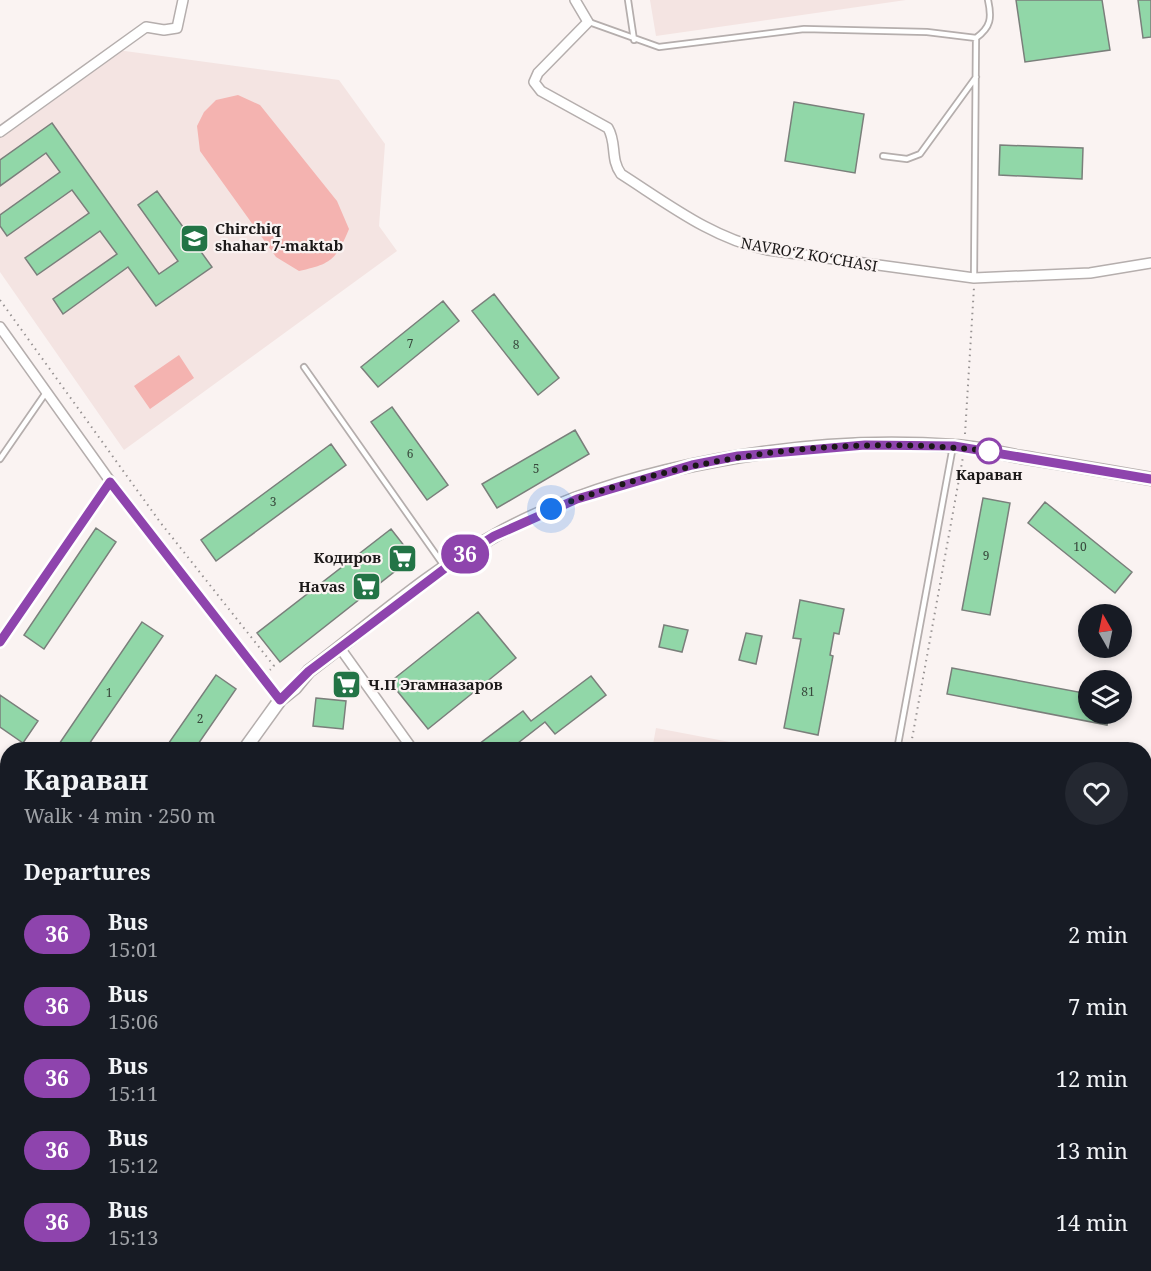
<!DOCTYPE html>
<meta charset="utf-8">
<style>
body{margin:0;font-family:"Noto Serif",serif;background:#242831;color:#f1f3f6;height:100vh;display:flex;flex-direction:column;font-size:22px;white-space:nowrap}
*{box-sizing:border-box;margin:0}
p{font-size:20px;color:#9ea1a6}
.icon{flex:none;width:33px;height:33px;fill:none;stroke:currentColor;stroke-width:2;stroke-linecap:round;stroke-linejoin:round}
.map{position:relative;flex:1;overflow:hidden}
.sheet{position:absolute;left:0px;top:742px;width:1152px;height:530px;display:flex;flex-direction:column;background:#171b24;border-radius:24px 24px 0 0;box-shadow:0 3px 9px #0003}
.sheet>*{flex:none}
.badge{padding:0 12px;border-radius:20px;font-size:21px;line-height:39px}
.needle{width:39px;rotate:351deg}
.fabs{position:absolute;left:1078px;top:604px;display:grid;gap:12px}
.fabs a{display:grid;place-items:center;width:54px;height:54px;border-radius:50%;background:#171b24;box-shadow:0 3px 9px #0003;font-size:30px}
.you{position:absolute;width:30px;height:30px;margin:-15px;border:4px solid #fff;border-radius:50%;background:#1a73e8;box-shadow:0 0 0 9px #1a73e833}
.map>.badge{position:absolute;translate:-50% -50%;box-shadow:0 0 0 3px #fff}
h2{padding:0 24px;font-size:22px;line-height:54px}
.round{display:grid;place-items:center;flex:none;width:63px;height:63px;border-radius:32px;background:#242831}
.summary{display:flex;align-items:center;justify-content:space-between;height:102px;padding:0 24px}
h1{font-size:28px;font-weight:700;line-height:45px}
ul{padding:0;list-style:none}
li{display:flex;align-items:center;gap:18px;height:72px;padding:0 24px}
li div{flex:1}
li b{display:block;font-size:22px}
li em{font-style:normal}
li .badge{min-width:66px;font-weight:700;text-align:center}
.map>svg:first-child{display:block}
.built{fill:#f4e4e2}
.green{fill:#f4b3b0}
.building{fill:#91d7a8;stroke:#7a7f7b;stroke-width:1.5}
.lines{fill:none;stroke-linecap:round;stroke-linejoin:round}
.service-casing{stroke:#b5aead;stroke-width:8}
.minor-casing{stroke:#b5aead;stroke-width:12}
.tertiary-casing{stroke:#b5aead;stroke-width:15}
.path{stroke:#989393;stroke-width:2;stroke-dasharray:1.5 4.5;stroke-linecap:butt}
.service{stroke:#fff;stroke-width:4.5}
.minor{stroke:#fff;stroke-width:9}
.tertiary{stroke:#fff;stroke-width:12}
.line-casing{stroke:#fff;stroke-width:14}
.line{stroke:#8e44ad;stroke-width:9}
.walk{stroke:#1b1818;stroke-width:6;stroke-dasharray:0 10.8}
.stop-dot{fill:#fff;stroke:#8e44ad;stroke-width:3}
.labels{text-anchor:middle;stroke-width:4.5;stroke-linejoin:round;paint-order:stroke}
.number-label{font-size:12px;fill:#38483c}
.poi-label{font-size:15px;font-weight:bold;fill:#1b1818;stroke:#faf3f2;text-anchor:start}
.street-label{font-size:15px;fill:#1b1818;stroke:#faf3f2}
.stop-label{font-size:15px;font-weight:bold;fill:#1b1818;stroke:#faf3f2}
</style>
<div class="map">
<svg width="1151" height="1271" viewBox="0 0 1151 1271">
<rect width="100%" height="100%" fill="#faf3f2"/>
<path class="built" d="M650,0H906L656,36Z
M110,49L339,80L385,144L379,226L397,251L124,450L0,272V129Z
M656,728L772,750H652Z"/>
<path class="green" d="M238,95L260,105L337,201L349,229C336,260 331,264 299,271L276,257L200,151L197,126L204,112L216,100Z
M179,355L194,378L150,409L134,386Z"/>
<path class="building" d="M1016,0H1102L1110,50L1025,62Z
M1138,0H1151V37L1143,38Z
M794,102L864,114L855,173L785,161Z
M52,123L159,274L178,261L138,205L157,191L212,267L156,306L128,267L63,314L53,299L117,254L100,231L37,275L25,258L89,213L72,190L7,236L0,226V215L60,172L46,153L0,186V160Z
M1000,145L1083,148L1082,179L999,175Z
M494,294L559,378L538,395L472,311Z
M443,301L459,321L378,387L361,367Z
M392,407L448,485L427,500L371,422Z
M575,430L589,454L497,508L482,484Z
M331,444L346,465L216,561L201,540Z
M983,498L1010,503L990,615L962,610Z
M1045,502L1132,572L1115,593L1028,523Z
M96,528L116,542L44,649L24,635Z
M391,529L413,557L280,662L257,633Z
M800,600L844,609L839,634L834,633L830,655L833,656L818,735L784,728L801,639L793,638Z
M478,612L516,658L428,729L390,682Z
M142,622L163,636L85,750H55Z
M664,625L688,630L682,652L659,647Z
M746,633L762,636L756,664L739,660Z
M952,668L1089,694V714H1109L1107,725L947,694Z
M216,675L236,689L194,750H164Z
M591,676L606,695L555,734L545,722L509,750H471L523,711L531,721Z
M0,695L38,721L23,743L0,727Z
M316,698L346,701L343,729L313,726Z"/>
<g class="lines">
<defs>
<path id="service" d="M628,0L634,40
M589,22L659,47L804,29L927,32L976,38C991,27 992,18 988,0
M883,156L907,159L920,154L976,77
M974,278L976,38
M304,367L444,566
M0,459L47,391
M0,642L110,481
M897,750L953,446
M808,1271L809,1264"/>
<path id="minor" d="M575,0L588,22L538,73L534,82L541,91L608,128C617,143 610,159 621,174C668,204 713,239 768,250L974,278L1090,273L1151,263
M0,132L146,27L164,30L177,28L183,0
M0,327L110,481L280,700
M340,648L413,750
M0,1005L8,1006
M1144,1029L1151,1031"/>
<path id="tertiary" d="M244,750L280,700L295,688L309,671C370,625 429,572 496,535C622,465 810,435 954,446C976,447 999,453 1021,457C1064,464 1108,471 1151,479
M63,1271L64,1264"/>
</defs>
<use href="#service" class="service-casing"/>
<use href="#minor" class="minor-casing"/>
<use href="#tertiary" class="tertiary-casing"/>
<path class="path" d="M0,300L160,522L274,666L270,670
M965,434L974,287
M910,750L963,457"/>
<use href="#service" class="service"/>
<use href="#minor" class="minor"/>
<use href="#tertiary" class="tertiary"/>
</g>
<g class="lines">
<defs>
<path id="line" d="M0,642L110,482L280,700L309,671L456,560L494,536L577,499L692,465L738,456L865,445L954,446L1151,479"/>
</defs>
<use href="#line" class="line-casing"/>
<use href="#line" class="line"/>
<path class="walk" d="M551,509C689,455 841,434 989,451"/>
</g>
<defs>
<symbol id="school-square" viewBox="-11 -11 22 22"><rect x="-9" y="-9" width="18" height="18" rx="4" fill="#237446" stroke="#faf3f2"/><path d="M0-5L7-2L0 1L-7-2ZM-4 1L0 2.5L4 1V4Q0 6-4 4Z" fill="#fff"/></symbol>
<symbol id="supermarket-square" viewBox="-11 -11 22 22"><rect x="-9" y="-9" width="18" height="18" rx="4" fill="#237446" stroke="#faf3f2"/><path d="M-6-5.5h2.5l.6 2H6L4.5 2H-2.5L-4.4-4H-6ZM-1.5 3.2a1.3 1.3 0 1 0 .1 0ZM3 3.2a1.3 1.3 0 1 0 .1 0Z" fill="#fff"/></symbol>
</defs>
<g fill-rule="evenodd">
<use href="#school-square" x="178" y="222" width="33" height="33"/>
<use href="#supermarket-square" x="386" y="542" width="33" height="33"/>
<use href="#supermarket-square" x="350" y="570" width="33" height="33"/>
<use href="#supermarket-square" x="330" y="668" width="33" height="33"/>
</g>
<circle class="stop-dot" cx="989" cy="451" r="12"/>
<g class="labels">
<g class="number-label">
<text x="410" y="348">7</text>
<text x="516" y="349">8</text>
<text x="410" y="458">6</text>
<text x="536" y="473">5</text>
<text x="273" y="506">3</text>
<text x="1080" y="551">10</text>
<text x="986" y="560">9</text>
<text x="808" y="696">81</text>
<text x="109" y="697">1</text>
<text x="200" y="723">2</text>
</g>
<g class="poi-label">
<text x="215" y="234">Chirchiq<tspan x="215" dy="17">shahar 7-maktab</tspan></text>
<text x="381" y="563" text-anchor="end">Кодиров</text>
<text x="345" y="592" text-anchor="end">Havas</text>
<text x="368" y="690">Ч.П Эгамназаров</text>
</g>
<g class="street-label">
<text transform="translate(809 255) rotate(10)" y="5">NAVRO‘Z KO‘CHASI</text>
</g>
<g class="stop-label">
<text x="989" y="480">Караван</text>
</g>
</g>
</svg>
<div class="fabs">
<a><svg class="needle" viewBox="-14 -14 28 28"><path d="M0-13l5 13h-10z" fill="#e53935"/><path d="M0 13l5-13h-10z" fill="#9ea1a6"/></svg></a>
<a><svg class="icon" aria-label="layers" viewBox="0 0 24 24"><path d="M12 4l9 5-9 5-9-5zM3 14l9 5 9-5"/></svg></a>
</div>
<div class="you" style="left:551px;top:509px"></div>
<b class="badge" style="left:465px;top:554px;background:#8e44ad;color:#fff">36</b>
<section class="sheet">
<div class="summary"><div><h1>Караван</h1><p>Walk · 4 min · 250 m</p></div><a class="round"><svg class="icon" aria-label="heart" viewBox="0 0 24 24"><path d="M12 20l-8-8c-3-5 5-10 8-4 3-6 11-1 8 4z"/></svg></a></div>
<h2>Departures</h2>
<ul>
<li><span class="badge" style="background:#8e44ad;color:#fff">36</span><div><b>Bus</b><p>15:01</p></div><em>2 min</em></li>
<li><span class="badge" style="background:#8e44ad;color:#fff">36</span><div><b>Bus</b><p>15:06</p></div><em>7 min</em></li>
<li><span class="badge" style="background:#8e44ad;color:#fff">36</span><div><b>Bus</b><p>15:11</p></div><em>12 min</em></li>
<li><span class="badge" style="background:#8e44ad;color:#fff">36</span><div><b>Bus</b><p>15:12</p></div><em>13 min</em></li>
<li><span class="badge" style="background:#8e44ad;color:#fff">36</span><div><b>Bus</b><p>15:13</p></div><em>14 min</em></li>
</ul>
</section>
</div>
